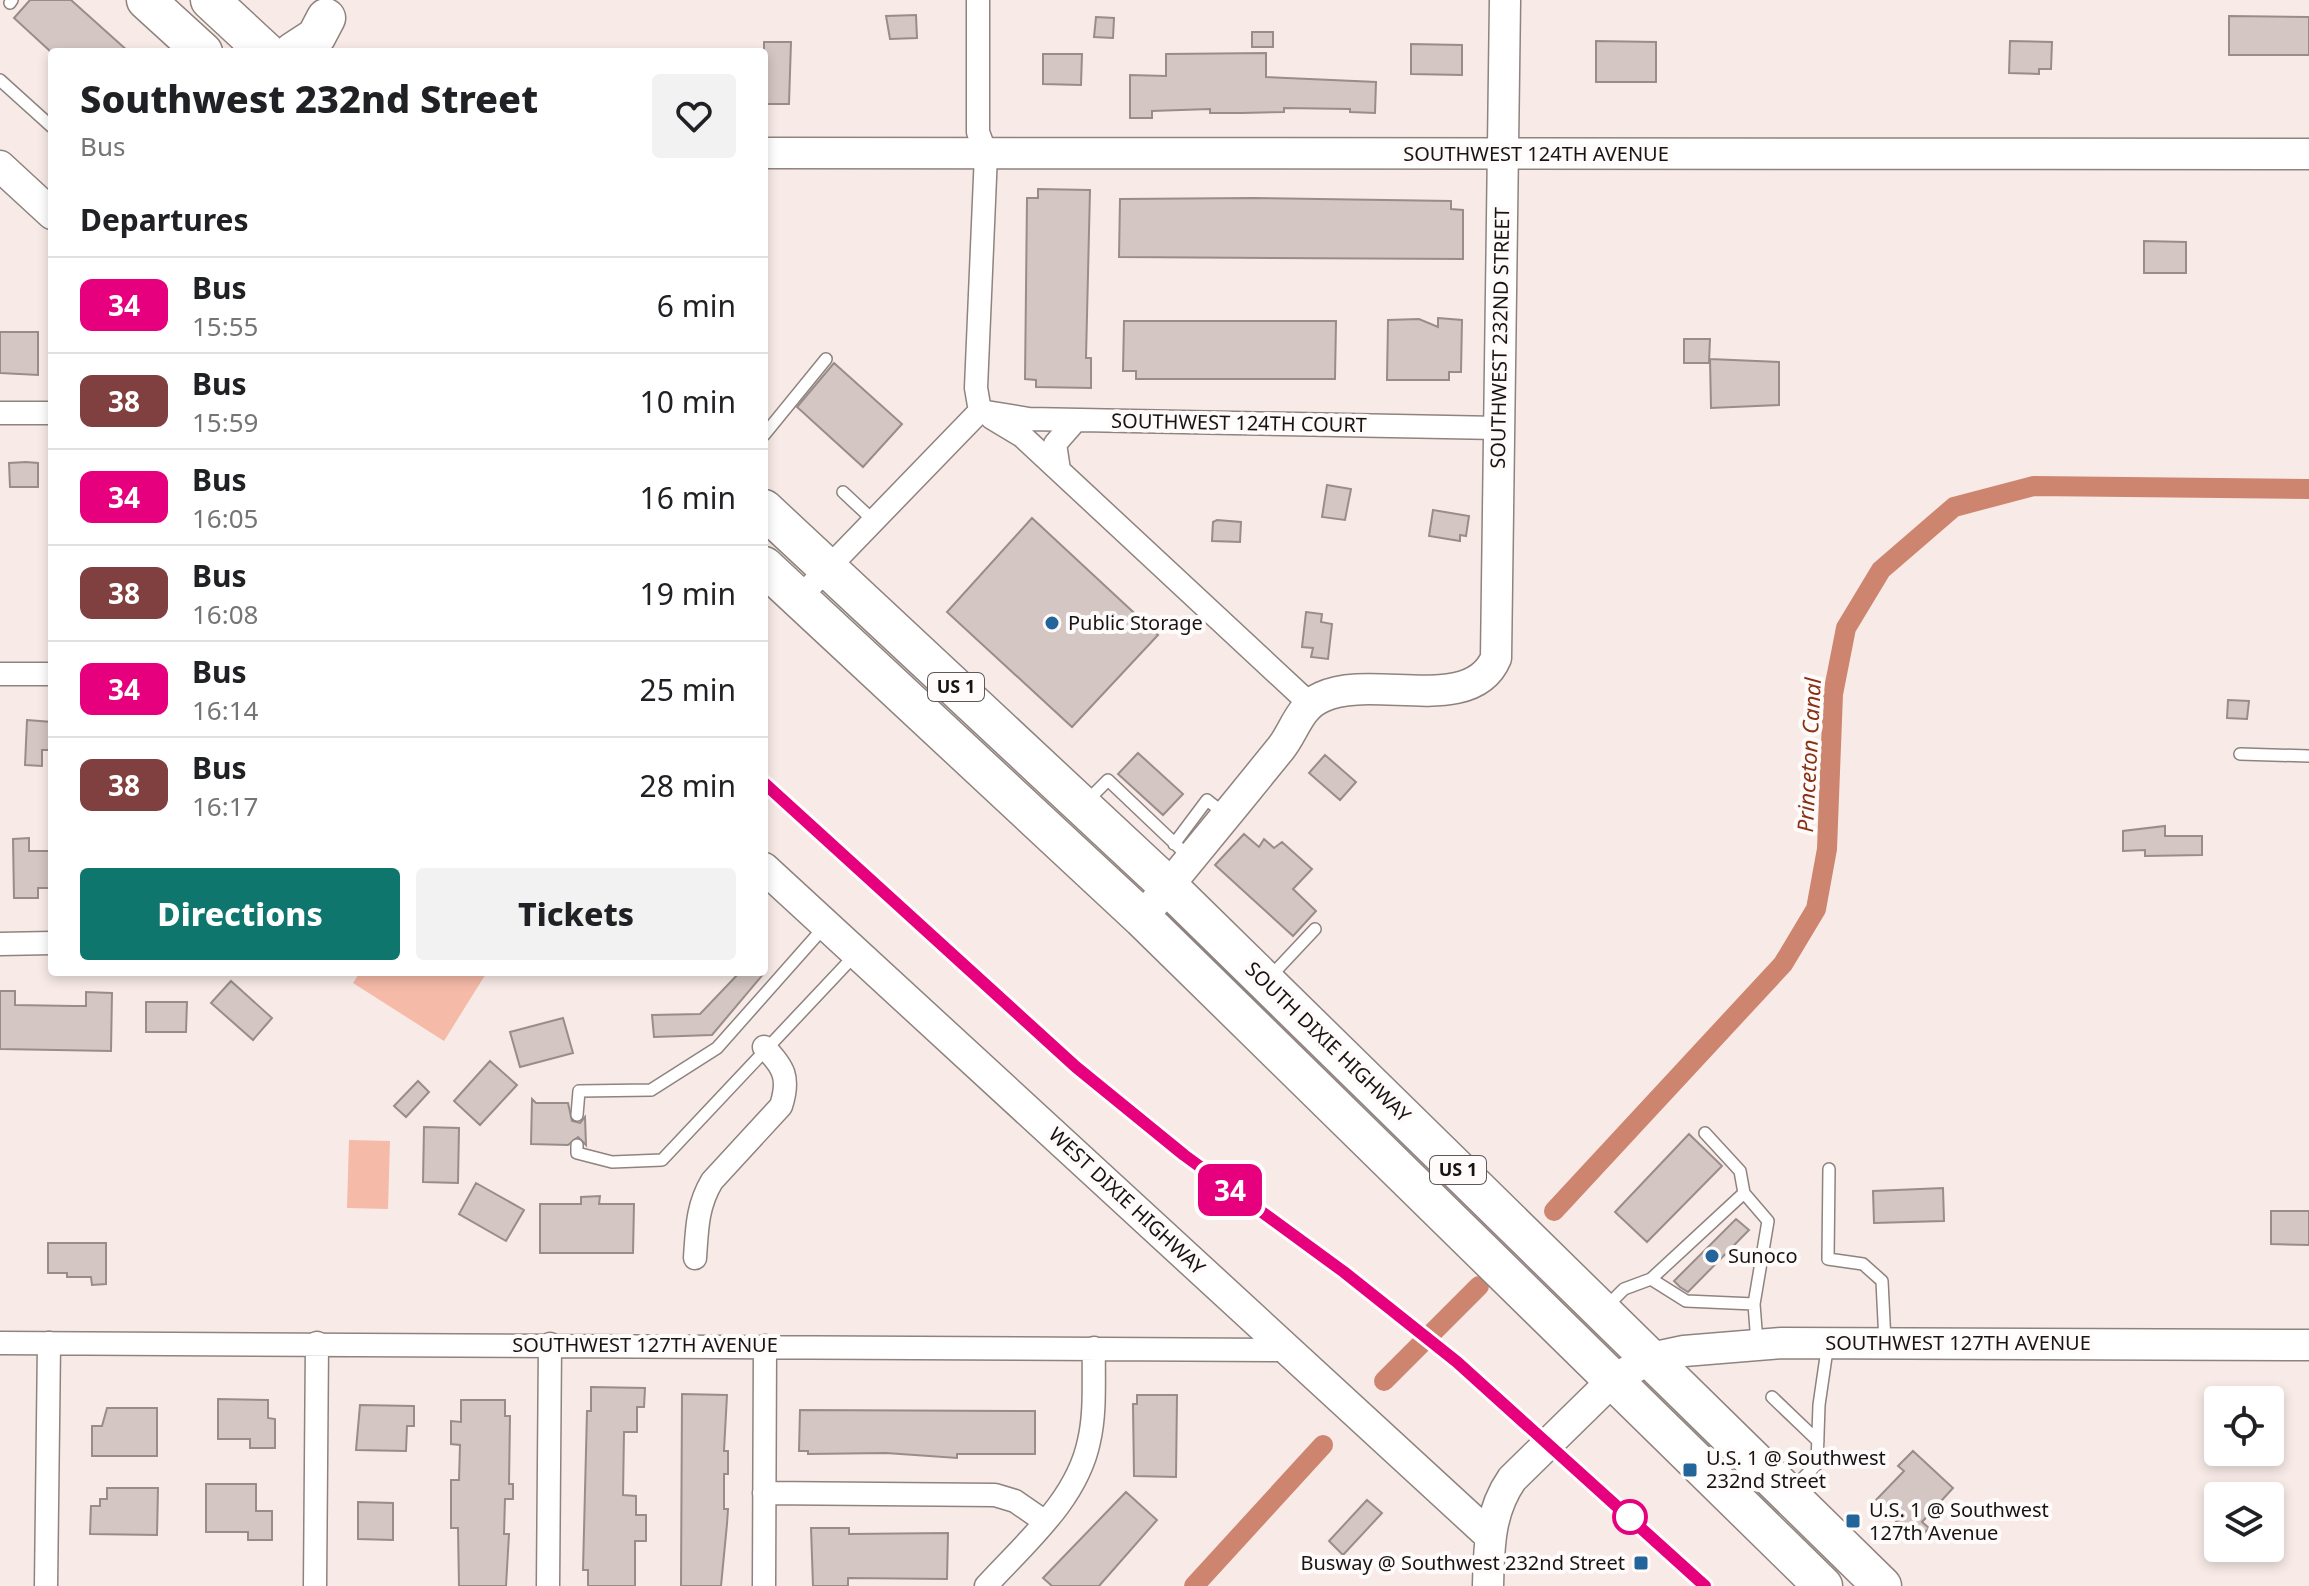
<!DOCTYPE html>
<style>
body{margin:0;font-family:"Noto Sans",sans-serif;background:#f2f2f2;color:#202124;height:100vh;display:flex;flex-direction:column;font-size:30px;white-space:nowrap}
*{box-sizing:border-box;margin:0}
p{font-size:26px;color:#757577}
.icon{flex:none;width:44px;height:44px;fill:none;stroke:currentColor;stroke-width:2;stroke-linecap:round;stroke-linejoin:round}
.map{position:relative;flex:1;overflow:hidden}
.details{position:absolute;left:48px;top:48px;width:720px;height:928px;display:flex;flex-direction:column;background:#fff;border-radius:8px;box-shadow:0 4px 12px #0003}
.details>*{flex:none}
.badge{padding:0 16px;border-radius:12px;font-size:28px;line-height:52px}
.fabs{position:absolute;left:2204px;top:1386px;display:grid;gap:16px}
.fabs a{display:grid;place-items:center;width:80px;height:80px;border-radius:8px;background:#fff;box-shadow:0 4px 12px #0003;font-size:40px}
.map>.badge{position:absolute;translate:-50% -50%;box-shadow:0 0 0 4px #fff}
h2{padding:0 32px;font-size:30px;line-height:72px}
.round{display:grid;place-items:center;flex:none;width:84px;height:84px;border-radius:8px;background:#f2f2f2}
.headline{display:flex;align-items:center;justify-content:space-between;height:136px;padding:0 32px}
h1{font-size:38px;font-weight:800;line-height:60px}
.button{display:flex;gap:16px;margin-top:auto;padding:16px 32px}
.button a{flex:1;height:92px;border-radius:8px;background:#0f766e;color:#fff;font-size:32px;font-weight:800;line-height:92px;text-align:center}
.button a+a{background:#f2f2f2;color:#202124}
ul{padding:0;list-style:none}
li{display:flex;align-items:center;gap:24px;height:96px;padding:0 32px;border-top:2px solid #e0e0e0}
li div{flex:1}
li b{display:block;font-size:30px}
li em{font-style:normal}
li .badge{min-width:88px;font-weight:700;text-align:center}
.map>svg:first-child{display:block}
.green{fill:#f6baa8}
.lines{fill:none;stroke-linecap:round;stroke-linejoin:round}
.canal{stroke:#ce856f;stroke-width:20}
.building{fill:#d3c6c3;stroke:#988d89;stroke-width:2}
.lane-casing{stroke:#8e837f;stroke-width:14}
.street-casing{stroke:#8e837f;stroke-width:25}
.secondary-casing{stroke:#8e837f;stroke-width:33}
.highway-casing{stroke:#8e837f;stroke-width:41}
.lane{stroke:#fff;stroke-width:11}
.street{stroke:#fff;stroke-width:22}
.secondary{stroke:#fff;stroke-width:30}
.highway{stroke:#fff;stroke-width:38}
.line-casing{stroke:#fff;stroke-width:18}
.line{stroke:#e6007e;stroke-width:12}
.poi-dot{fill:#23649a;stroke:#fefbfa;stroke-width:3}
.stop-dot{fill:#fff;stroke:#e6007e;stroke-width:4}
.labels{text-anchor:middle;stroke-width:8;stroke-linejoin:round;paint-order:stroke}
.shield{fill:#fefbfa;stroke:#5d5958;stroke-width:2}
.shield-label{font-size:18px;font-weight:bold;fill:#181413}
.street-label{font-size:20px;fill:#181413;stroke:#fefbfa}
.poi-label{font-size:20px;fill:#181413;stroke:#fefbfa;text-anchor:start}
.water-label{font-size:22px;font-style:italic;fill:#883114;stroke:#fefbfa}
</style>
<div class="map">
<svg width="2309" height="1586" viewBox="0 0 2309 1586">
<rect width="100%" height="100%" fill="#f8ebe7"/>
<path class="green" d="M360,972H487L444,1041L353,983Z
M349,1140L390,1141L388,1209L347,1208Z"/>
<g class="lines">
<path class="canal" d="M1554,1211L1783,964L1816,909L1827,849L1833,694L1846,628L1881,570L1954,507L2034,486L2309,489
M1384,1381L1479,1286
M1194,1586L1323,1445"/>
</g>
<path class="building" d="M30,0H71L129,52H51L14,18Z
M916,15L917,38L890,39L886,16Z
M2229,16L2309,17V55H2229Z
M1096,17L1114,18L1113,38L1094,37Z
M1252,32H1273V47H1252Z
M1596,41L1656,42V82H1596Z
M2010,41L2052,42L2051,69H2039V74L2009,73Z
M764,42H791L789,104H764Z
M1411,44L1462,45V75L1411,74Z
M1266,53V77L1376,82L1375,113L1350,112V109L1284,108V112L1242,113H1210V109L1152,111V118H1130V75L1166,76V54Z
M1043,54H1082L1081,85L1043,84Z
M1038,189L1090,190L1086,358H1091V388L1036,387V380L1025,379L1027,198H1038Z
M1253,198L1451,201V209L1463,210V259L1119,257L1120,199Z
M2144,241L2186,242V273H2144Z
M1438,318L1462,320L1461,372H1449V380H1387L1388,320L1419,319L1438,327Z
M1124,321H1336L1335,379H1136V371H1123Z
M0,332H38V375L0,373Z
M1684,339H1710L1709,363H1684Z
M1710,359L1779,362V405L1711,408Z
M834,363L902,424L863,467L797,407Z
M26,462L38,463V487H10L9,463Z
M1327,485L1351,489L1345,520L1322,517Z
M1433,510L1469,516L1466,536L1460,535V541L1429,536Z
M1032,518L1158,635L1072,727L947,612Z
M1217,520L1241,522L1240,542L1212,541L1213,522Z
M1306,612L1322,614L1321,622L1332,624L1328,659L1311,657L1313,648L1302,647Z
M2228,700L2249,701L2247,719L2227,718Z
M27,720L52,722V750H42V766L25,765Z
M1138,753L1183,794L1163,815L1118,774Z
M1325,755L1356,782L1340,800L1309,773Z
M2165,826V836H2202V855L2145,856V850L2123,851V831Z
M1244,834L1259,847L1264,839L1274,848L1282,842L1312,869L1293,889L1316,911L1293,936L1215,865Z
M29,838V851H52V888H38V898H14L13,839Z
M740,972H765L712,1035L654,1037L652,1015L700,1014Z
M231,981L272,1018L253,1040L211,1003Z
M0,991H15V1005L74,1006H86V992L112,993L111,1051L0,1049Z
M146,1002H187L186,1032H146Z
M563,1018L573,1053L520,1067L510,1032Z
M490,1061L517,1085L480,1125L454,1101Z
M418,1081L429,1092L406,1117L394,1106Z
M532,1099L536,1103H568L572,1121L580,1123L585,1117L586,1145L578,1137L568,1145L531,1144Z
M424,1127L459,1128L458,1183L423,1182Z
M1689,1134L1722,1166L1647,1242L1615,1212Z
M476,1183L524,1210L506,1241L459,1214Z
M1943,1188L1944,1221L1874,1223L1873,1191Z
M600,1196L599,1204H634L633,1253H540V1204H581V1197Z
M2271,1211H2309V1245L2271,1244Z
M1736,1219L1749,1230L1688,1292L1680,1287L1674,1281Z
M48,1243H106V1284L92,1285L91,1277H67V1273H48Z
M591,1387L645,1388L644,1407H637V1432H624L623,1495L636,1496V1515H646V1541H635V1586H588V1570H583L587,1411H591Z
M682,1394L727,1395L724,1451H728V1474H724V1509H728L727,1524L721,1586H681Z
M1137,1395H1177L1176,1477L1134,1476L1133,1404H1137Z
M218,1399L268,1400V1418L275,1419V1448H250V1439H218Z
M461,1400H505V1416H510L509,1484H513V1499H505L504,1534H509L506,1586H459L458,1528H451V1480H459L460,1445L451,1444V1421L461,1422Z
M360,1405L414,1406V1426H407L406,1451L356,1450Z
M107,1408H157V1456H92V1426H102Z
M800,1410L1035,1411V1454H957V1458L886,1453L808,1454V1451H799Z
M1913,1451L1953,1488L1922,1522L1929,1528L1917,1541L1875,1501L1904,1471L1898,1466Z
M206,1484H256V1511H272V1540H248V1532H206Z
M107,1488H158L157,1535L90,1534L91,1506H100V1499H107Z
M1126,1492L1157,1520L1099,1586H1052L1043,1578Z
M1367,1500L1382,1513L1343,1555L1329,1541Z
M358,1502L393,1503V1540L358,1539Z
M811,1528H849V1534L948,1533L947,1579L848,1578V1586H813Z"/>
<g class="lines">
<defs>
<path id="lane" d="M10,3L12,0
M0,80L52,127
M764,435L826,359
M843,492L874,521
M2240,754L2309,756
M764,782L1076,1067L1184,1155L1344,1272L1457,1362L1705,1586
M1087,801L1108,780L1190,858
M1174,844L1207,800L1226,815
M1269,978L1315,929
M577,1115L579,1091L651,1090L717,1048L826,925
M1705,1133L1740,1171L1744,1193
M577,1145V1153L612,1162L662,1160L855,955
M1829,1169L1828,1259L1863,1264L1882,1281L1885,1342
M1754,1304L1757,1343
M1606,1307L1624,1289L1651,1279L1744,1193L1768,1221L1754,1304L1686,1301L1651,1279
M1772,1397L1818,1441
M1791,1490L1817,1464L1819,1405L1828,1343"/>
<path id="street" d="M978,0V132L986,154L976,388L980,411
M980,411L1029,419L1498,428
M0,413H52
M992,418L1022,436L1310,704
M1059,470L1055,444L1076,420
M799,598L980,411
M0,674H52
M0,944L52,943
M695,1258C697,1229 697,1206 712,1181L781,1106C790,1078 784,1067 764,1047
M0,1343L1289,1350
M764,1493L995,1495L1015,1501L1044,1521
M46,1586L49,1343
M315,1586L317,1343
M548,1586L550,1344
M764,1586L765,1346
M986,1586C1025,1543 1077,1500 1089,1441C1096,1411 1093,1378 1094,1348"/>
<path id="secondary" d="M764,153L2309,154
M0,166L52,214
M764,868L1490,1536
M1142,918C1188,862 1235,805 1281,748C1295,730 1299,707 1322,697C1372,673 1471,717 1496,658L1505,0
M1488,1586C1489,1548 1489,1512 1512,1479L1613,1380L1651,1358L1684,1351L1782,1343L2309,1345"/>
<path id="highway" d="M146,0L203,52
M210,0L266,52
M293,52L316,37L326,18
M764,509L1168,886L1882,1586
M764,566L1142,918L1823,1586"/>
</defs>
<use href="#lane" class="lane-casing"/>
<use href="#street" class="street-casing"/>
<use href="#secondary" class="secondary-casing"/>
<use href="#highway" class="highway-casing"/>
<use href="#lane" class="lane"/>
<use href="#street" class="street"/>
<use href="#secondary" class="secondary"/>
<use href="#highway" class="highway"/>
</g>
<g class="lines">
<defs>
<path id="line" d="M764,783L1076,1067L1184,1155L1344,1272L1457,1362L1705,1586"/>
</defs>
<use href="#line" class="line-casing"/>
<use href="#line" class="line"/>
</g>
<g class="poi-dot">
<circle cx="1052" cy="623" r="8"/>
<circle cx="1712" cy="1256" r="8"/>
<rect x="1682" y="1462" width="16" height="16" rx="4"/>
<rect x="1845" y="1513" width="16" height="16" rx="4"/>
<rect x="1633" y="1555" width="16" height="16" rx="4"/>
</g>
<circle class="stop-dot" cx="1630" cy="1517" r="16"/>
<g class="labels">
<g class="shield">
<rect x="928" y="673" width="56" height="28" rx="6"/>
<rect x="1430" y="1156" width="56" height="28" rx="6"/>
</g>
<g class="shield-label">
<text x="956" y="693">US 1</text>
<text x="1458" y="1176">US 1</text>
</g>
<g class="street-label">
<text x="1536" y="161">SOUTHWEST 124TH AVENUE</text>
<text transform="translate(1500 338) rotate(-89)" y="7">SOUTHWEST 232ND STREET</text>
<text transform="translate(1239 423) rotate(1)" y="7">SOUTHWEST 124TH COURT</text>
<text transform="translate(1328 1042) rotate(44)" y="7">SOUTH DIXIE HIGHWAY</text>
<text transform="translate(1127 1201) rotate(43)" y="7">WEST DIXIE HIGHWAY</text>
<text x="1958" y="1350">SOUTHWEST 127TH AVENUE</text>
<text x="645" y="1352">SOUTHWEST 127TH AVENUE</text>
</g>
<g class="poi-label">
<text x="1068" y="630">Public Storage</text>
<text x="1728" y="1263">Sunoco</text>
<text x="1706" y="1465">U.S. 1 @ Southwest<tspan x="1706" dy="23">232nd Street</tspan></text>
<text x="1869" y="1517">U.S. 1 @ Southwest<tspan x="1869" dy="23">127th Avenue</tspan></text>
<text x="1625" y="1570" text-anchor="end">Busway @ Southwest 232nd Street</text>
</g>
<g class="water-label">
<text transform="translate(1809 755) rotate(-87)" y="8">Princeton Canal</text>
</g>
</g>
</svg>
<div class="fabs">
<a><svg class="icon" aria-label="locate" viewBox="0 0 24 24"><circle cx="12" cy="12" r="6"/><path d="M12 2v4M12 18v4M2 12h4M18 12h4"/></svg></a>
<a><svg class="icon" aria-label="layers" viewBox="0 0 24 24"><path d="M12 4l9 5-9 5-9-5zM3 14l9 5 9-5"/></svg></a>
</div>
<b class="badge" style="left:1230px;top:1190px;background:#e6007e;color:#fff">34</b>
<section class="details">
<div class="headline"><div><h1>Southwest 232nd Street</h1><p>Bus</p></div><a class="round"><svg class="icon" aria-label="heart" viewBox="0 0 24 24"><path d="M12 20l-8-8c-3-5 5-10 8-4 3-6 11-1 8 4z"/></svg></a></div>
<h2>Departures</h2>
<ul>
<li><span class="badge" style="background:#e6007e;color:#fff">34</span><div><b>Bus</b><p>15:55</p></div><em>6 min</em></li>
<li><span class="badge" style="background:#804040;color:#fff">38</span><div><b>Bus</b><p>15:59</p></div><em>10 min</em></li>
<li><span class="badge" style="background:#e6007e;color:#fff">34</span><div><b>Bus</b><p>16:05</p></div><em>16 min</em></li>
<li><span class="badge" style="background:#804040;color:#fff">38</span><div><b>Bus</b><p>16:08</p></div><em>19 min</em></li>
<li><span class="badge" style="background:#e6007e;color:#fff">34</span><div><b>Bus</b><p>16:14</p></div><em>25 min</em></li>
<li><span class="badge" style="background:#804040;color:#fff">38</span><div><b>Bus</b><p>16:17</p></div><em>28 min</em></li>
</ul>
<div class="button"><a>Directions</a><a>Tickets</a></div>
</section>
</div>
